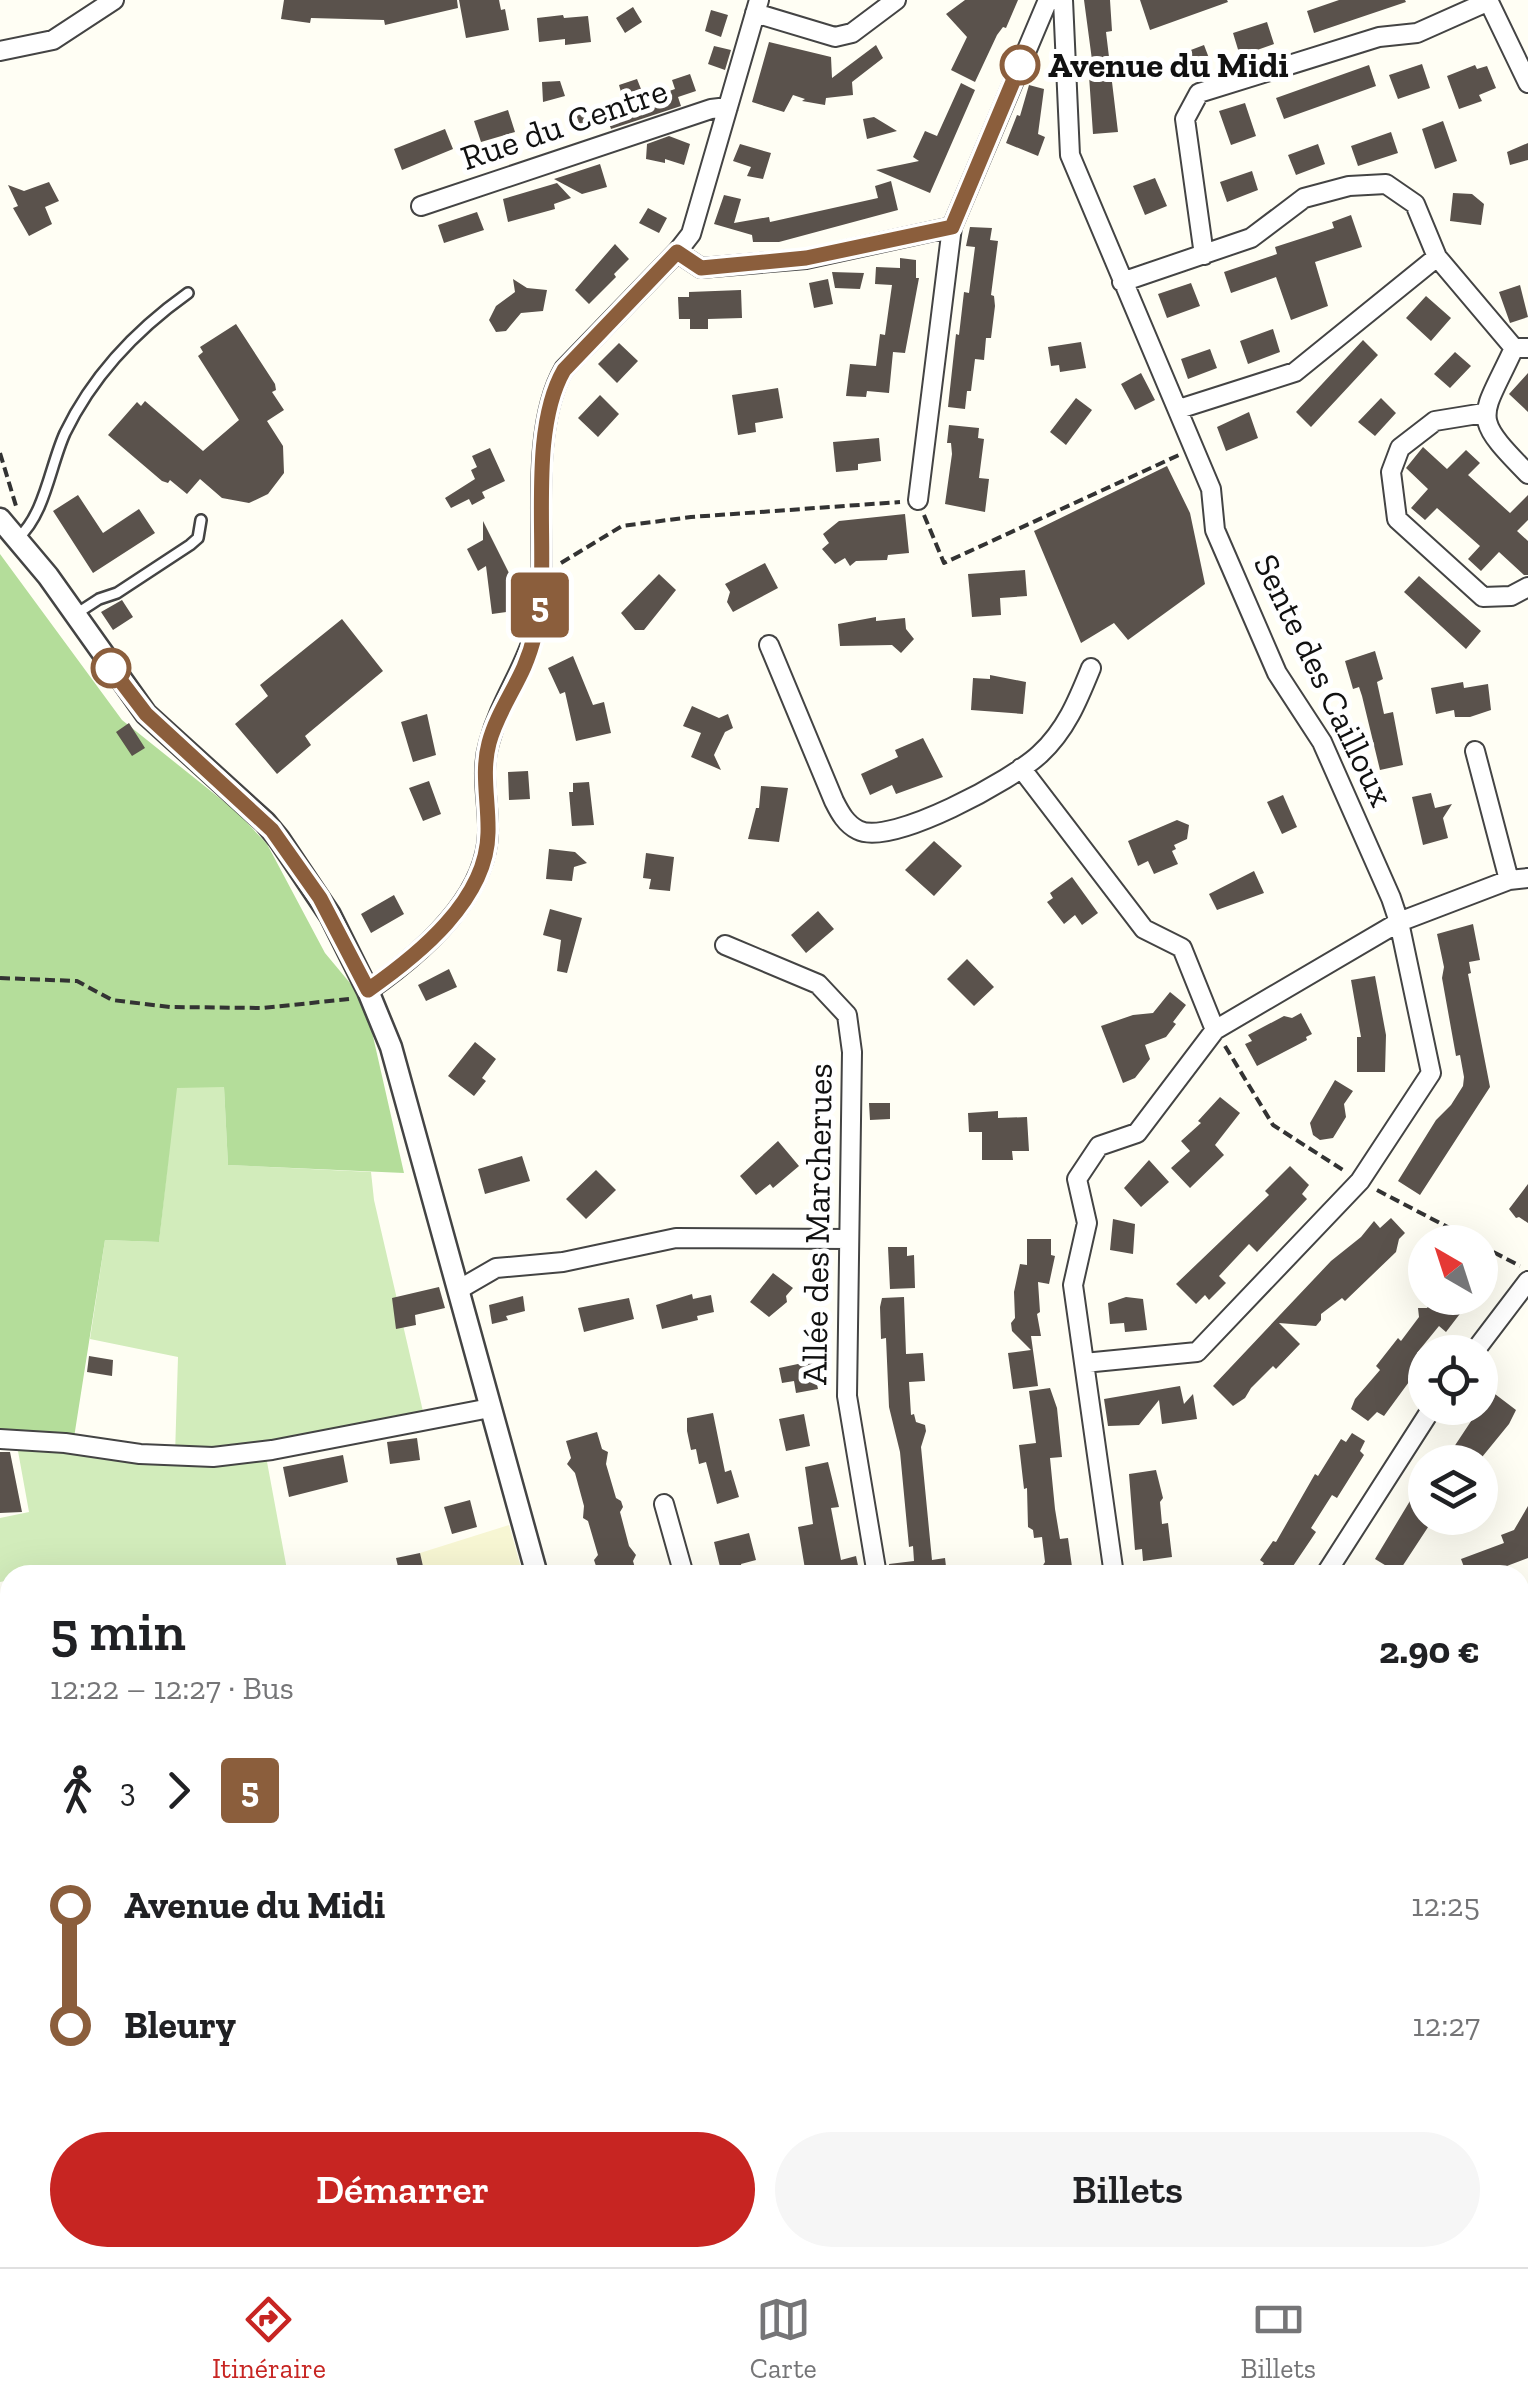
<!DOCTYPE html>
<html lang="fr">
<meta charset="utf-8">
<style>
body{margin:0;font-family:"Zilla Slab",serif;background:#f6f6f6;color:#202124;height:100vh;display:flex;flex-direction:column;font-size:38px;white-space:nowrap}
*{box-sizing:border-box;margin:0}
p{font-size:32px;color:#757577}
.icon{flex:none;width:55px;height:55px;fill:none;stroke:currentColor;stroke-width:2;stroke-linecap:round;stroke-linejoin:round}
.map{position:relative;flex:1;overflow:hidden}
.drawer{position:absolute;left:0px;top:1565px;width:1530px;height:702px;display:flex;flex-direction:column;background:#fff;border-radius:30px 30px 0 0;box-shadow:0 10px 40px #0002}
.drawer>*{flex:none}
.badge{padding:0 20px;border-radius:8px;font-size:35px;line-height:65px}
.needle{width:65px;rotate:321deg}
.tools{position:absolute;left:1408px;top:1225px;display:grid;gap:20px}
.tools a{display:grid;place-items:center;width:90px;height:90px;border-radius:50%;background:#fff;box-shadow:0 10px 40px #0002;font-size:50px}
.map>.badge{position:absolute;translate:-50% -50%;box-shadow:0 0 0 5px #fff}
.legs{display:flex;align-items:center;gap:15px;height:110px;padding:0 50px;font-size:32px}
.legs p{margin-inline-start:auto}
.headline{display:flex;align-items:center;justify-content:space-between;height:170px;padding:0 50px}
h1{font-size:55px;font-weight:600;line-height:75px}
.cta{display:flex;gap:20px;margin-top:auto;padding:20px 50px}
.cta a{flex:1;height:115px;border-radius:60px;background:#c72522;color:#fff;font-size:40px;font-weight:600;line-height:115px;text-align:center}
.cta a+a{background:#f6f6f6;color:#202124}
ul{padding:0 50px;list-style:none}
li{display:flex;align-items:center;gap:35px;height:120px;font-size:38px}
li i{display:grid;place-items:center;width:15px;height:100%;margin:0 12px;background:currentColor}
li i::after{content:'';width:25px;height:25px;margin:-12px;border:8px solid;border-radius:50%;background:#fff}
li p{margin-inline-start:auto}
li:first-child i{background:linear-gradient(#0000 50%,currentColor 0)}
li:last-child i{background:linear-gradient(currentColor 50%,#0000 0)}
.menu{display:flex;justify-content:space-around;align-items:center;height:140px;border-top:2px solid #e0e0e0;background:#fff;font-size:28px;color:#757577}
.menu a{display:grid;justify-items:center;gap:5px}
.menu .current{color:#c72522}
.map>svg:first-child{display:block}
.farmland{fill:#f7f6d3}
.green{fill:#d2ecbb}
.forest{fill:#b4dd9a}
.water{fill:#b7dcf8;stroke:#3b8dd2;stroke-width:2.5}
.building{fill:#5a524c}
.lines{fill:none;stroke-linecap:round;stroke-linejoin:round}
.service-casing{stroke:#444;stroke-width:14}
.minor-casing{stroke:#444;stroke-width:22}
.tertiary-casing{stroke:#444;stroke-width:25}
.path{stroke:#333;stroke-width:4;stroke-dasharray:10 5;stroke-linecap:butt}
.service{stroke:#fff;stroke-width:9}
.minor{stroke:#fff;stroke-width:18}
.tertiary{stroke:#fff;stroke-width:20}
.line-1-casing{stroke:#fff;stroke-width:22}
.line-1{stroke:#8b5e3c;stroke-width:15}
.stop-1-dot{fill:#fff;stroke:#8b5e3c;stroke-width:5}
.labels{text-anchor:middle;stroke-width:10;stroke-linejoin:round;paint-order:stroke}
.stop-label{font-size:35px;font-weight:bold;fill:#111;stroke:#fff;text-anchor:start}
.street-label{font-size:35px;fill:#111;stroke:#fff}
</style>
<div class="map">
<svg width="1528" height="2267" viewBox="0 0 1528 2267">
<rect width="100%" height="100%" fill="#fffef4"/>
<path class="farmland" d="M509,1525L523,1575H425L420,1553Z"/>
<path class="green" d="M176,1087H224L228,1165L371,1172L374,1200L425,1420L265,1451L288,1575H10V1580L0,1582V1518L29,1512L16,1440L175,1455L178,1357L90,1339L105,1240L159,1242Z
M0,1835L10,1837V2258H181L184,2267H0Z"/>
<path class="forest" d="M0,554L122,720L237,812L267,844L325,953L365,1001L404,1173L228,1165L224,1087L177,1088L159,1242L105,1240L73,1444L0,1439Z"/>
<path class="water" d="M24,2258H114L118,2267H22Z"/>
<path class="building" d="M284,0H457L458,8L385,25L384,20L311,18L310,23L281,19Z
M459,0H499L501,10L505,9L509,30L466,38Z
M965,0H1018L1006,28L1003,27L997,35L975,82L951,70L967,37L946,14Z
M1084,0H1110L1112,31L1106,32L1118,132L1093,134L1088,61L1092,60Z
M1140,0H1227L1228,2L1150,30Z
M1339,0H1405L1406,2L1314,33L1307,11Z
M633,7L642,22L625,33L616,18Z
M711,10L728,15L721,37L705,31Z
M563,15L564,18L588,16L591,42L565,45V39L539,42L537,18Z
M1267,22L1274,44L1240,56L1233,33Z
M769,42L831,57L832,78L876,45L883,58L852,82L853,95L826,98L825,105L802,101L805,99L793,95L784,112L752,102Z
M1204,45L1212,66L1182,77L1175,56Z
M714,46L731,50L725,70L708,64Z
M1422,64L1430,88L1398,99L1389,75Z
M1369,65L1376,86L1284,119L1276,98Z
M1475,65L1477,69L1487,66L1496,88L1479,95L1482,101L1459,109L1447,76Z
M690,74L696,91L678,97L681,106L611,129L608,120L581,129L576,114L623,99L619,85L637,79L645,99L675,89L672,80Z
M560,81L565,96L543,102L542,82Z
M961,83L975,90L930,193L876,170L919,161L913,157L925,131L937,136Z
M1029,85L1044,89L1038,134L1045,137L1038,156L1006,143L1017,115L1020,116Z
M1245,103L1256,136L1231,145L1219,111Z
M508,110L515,132L481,142L474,121Z
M874,117L897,131L867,139L863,119Z
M1443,121L1457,161L1435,169L1422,129Z
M445,129L453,149L402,170L394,149Z
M1391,132L1398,153L1358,166L1351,146Z
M669,136L690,144L684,165L665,159V163L646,159L647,144Z
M1528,143V160L1510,165L1507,152Z
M740,144L771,153L763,179L747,176L751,167L733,161Z
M1318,144L1325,164L1296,175L1288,155Z
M600,164L607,187L582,194L554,179Z
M1252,171L1258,190L1227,202L1220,182Z
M1155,178L1167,206L1145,215L1133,186Z
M891,181L898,210L779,242H753L752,235L714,224L724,195L741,199L734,223L769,217L770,222L878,198L875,186Z
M49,182L59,201L45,207L52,224L29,236L13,208L18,206L8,185L24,191Z
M557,183L571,198L554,204L555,209L508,222L503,199Z
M1453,193L1472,194L1484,204L1481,225L1450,221Z
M648,208L667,218L659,233L639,223Z
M477,212L484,230L444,243L438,225Z
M1351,215L1362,247L1315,262L1328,306L1291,320L1276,277L1231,293L1224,272L1277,254L1275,247L1334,228L1332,222Z
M970,227L992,228L990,240L998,241L991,295L994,296L995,306L991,338H986L984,360L975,359L971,391H967L965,409L948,407L956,334L959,335L964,292L969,293L975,247L966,246Z
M615,244L629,259L614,274L616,277L589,304L575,290Z
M900,258L916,260V278H919L905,353L893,352L889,393L867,391L866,397L846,396L850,364L876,366L880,334L885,335L892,285L875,284L876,267L900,268Z
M832,272L864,273L860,289L835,288Z
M513,279L527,288L547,290L543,311L521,313L506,331L496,332L489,320L496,306L515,292Z
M828,279L833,304L814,308L809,283Z
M1191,283L1200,306L1167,318L1158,294Z
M1520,285L1528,317L1510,323L1499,292Z
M741,290L742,318L708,319V329H690V319H679L678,297H689V292Z
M1426,296L1451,318L1431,341L1406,318Z
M236,324L275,384L276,390L272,392L284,410L267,421L283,446L284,473L268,494L249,503L222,498L200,479L187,494L170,480L168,483L162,481L108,435L137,402L141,406L145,401L203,451L239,420L198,356L203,352L200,347Z
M1273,329L1280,352L1248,364L1240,341Z
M1363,340L1378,355L1311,427L1296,412Z
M1081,342L1086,368L1060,372L1059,365L1051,366L1048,347Z
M619,343L638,361L617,383L598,364Z
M1210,349L1217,368L1188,379L1181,359Z
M1455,352L1471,366L1450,388L1434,374Z
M1141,373L1155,400L1135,410L1121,384Z
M1528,373V412L1509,394Z
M778,388L783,418L755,423L756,432L738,435L732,395Z
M600,395L619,414L598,437L578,418Z
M1076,398L1092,410L1066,445L1050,432Z
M1381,398L1396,413L1375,436L1358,422Z
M1249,412L1258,438L1226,451L1217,427Z
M949,425L979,428L978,438L984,439L979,478L989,479L985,512L945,504L952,454L951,443H947Z
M879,438L881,461L858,464V470L836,472L833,442Z
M1423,447L1447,469L1466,450L1480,463L1468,475L1510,513L1528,495V520L1517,531L1528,541V575H1524L1499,552L1481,571L1468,559L1480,546L1437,508L1425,520L1411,508L1428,489L1406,468Z
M490,448L505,481L482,492L485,498L472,505L469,499L451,508L445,498L475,479L471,470L477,467L472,456Z
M1167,466L1190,513L1205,584L1128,640L1114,623L1081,643L1034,531Z
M78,495L103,533L139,509L155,533L93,573L53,511Z
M905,514L909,553L888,555L887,560L856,561L850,566L845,558L835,564L822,549L829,543L823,534L839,521Z
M483,521L510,575L514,611L492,614L486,566L478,571L467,549L483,540Z
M765,563L778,588L733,612L727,602L730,592L725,584Z
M1025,570L1027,596L1000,598L1001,615L972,617L968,574Z
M659,574L676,590L644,630H635L621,613Z
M1419,576L1481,631L1466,649L1404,592Z
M122,600L133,617L113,630L101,612Z
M876,617V621L905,618L906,629L914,639L901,653L892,645L840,646L838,624Z
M342,619L383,671L305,736L311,745L277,774L235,724L268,696L260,685Z
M1375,651L1383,679L1377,682L1384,714L1393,712L1403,765L1380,770L1362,696L1359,687L1353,689L1345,661Z
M573,656L593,705L604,702L611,733L576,741L565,692L560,694L548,668Z
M990,675L1026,682L1023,714L971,710L973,678L990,679Z
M1463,682L1464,688L1488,684L1491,710L1470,717H1455L1454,710L1436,714L1431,688Z
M692,706L719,718L728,714L733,728L725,732L714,755L721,770L691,757L701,733L683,726Z
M427,714L436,755L413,762L401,722Z
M129,723L145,748L132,756L116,732Z
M923,738L943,777L896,794L892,785L870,795L861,774L898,757L895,750Z
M528,771L530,799L509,800L508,772Z
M429,781L441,814L423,821L409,788Z
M589,782L594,825L572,826L569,792H573V783Z
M761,786L788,788L779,842L748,839L756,808H759Z
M1431,793L1435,808L1452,804L1443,818L1448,838L1423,845L1412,797Z
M1283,795L1297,827L1282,834L1267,802Z
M1177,820L1189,825L1187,839L1174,845L1176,849L1172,851L1178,864L1154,874L1148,861L1138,866L1128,841Z
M934,841L962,866L934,896L905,870Z
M549,849L575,852L587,863L574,867L572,881L546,879Z
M646,853L674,857L670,891L649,889L651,879L643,878Z
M1254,871L1264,893L1217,910L1209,894Z
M1072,877L1098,913L1082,925L1075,915L1064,924L1047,902L1053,898L1050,893Z
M394,895L404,914L371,933L361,914Z
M550,909L582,918L567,973L557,971L561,940L543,935Z
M818,911L834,929L806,953L791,935Z
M1473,924L1480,960L1469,962L1471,973L1468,974L1490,1087L1420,1195L1398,1181L1436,1120L1451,1105L1463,1086L1464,1077L1460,1055L1456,1056L1442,978L1444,967L1437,934Z
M967,959L994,987L974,1006L947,979Z
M449,969L457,987L426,1001L418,985Z
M1375,976L1386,1035L1385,1072H1357V1037H1361L1351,980Z
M1170,992L1186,1005L1173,1022L1176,1024L1166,1037L1145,1045L1150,1059L1135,1078L1123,1083L1101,1026L1133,1015L1153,1013Z
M1301,1013L1312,1034L1306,1037L1307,1040L1257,1066L1245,1044L1252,1041L1248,1035L1284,1016L1292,1018Z
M475,1042L496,1059L482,1078L486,1081L474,1096L448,1076Z
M1335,1080L1353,1091L1344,1104L1346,1117L1333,1138L1320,1140L1313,1135L1310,1123Z
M1220,1097L1240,1113L1215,1145L1224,1155L1190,1188L1171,1168L1190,1151L1181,1141L1201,1123L1198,1121Z
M869,1103H890V1119L870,1120Z
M998,1111V1118L1027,1117L1029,1151H1012L1013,1160H982V1132H969L968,1113Z
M778,1141L799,1166L773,1188L770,1184L756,1195L740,1176Z
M522,1156L530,1181L485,1194L478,1169Z
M1149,1160L1169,1182L1141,1207L1124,1188Z
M1290,1166L1309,1185L1302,1194L1307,1199L1257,1252L1249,1244L1219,1276L1226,1283L1209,1300L1205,1295L1196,1304L1176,1284L1269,1195L1265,1191Z
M596,1170L616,1190L586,1219L566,1199Z
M1528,1184V1223L1519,1217L1516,1218L1509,1209Z
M1391,1218L1405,1233L1399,1239L1396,1252L1345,1301L1342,1298L1321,1314V1320L1316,1326L1279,1323L1300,1344L1276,1369L1273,1366L1251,1388L1245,1398L1233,1406L1213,1386L1331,1261L1361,1237L1374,1221L1380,1228Z
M1113,1219L1135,1224L1133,1254L1110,1250Z
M1027,1239H1051V1255L1055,1256L1049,1284L1038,1282L1040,1312L1037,1314L1041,1336H1031L1038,1386L1013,1389L1008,1353L1031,1350L1012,1331L1011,1323L1015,1318L1014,1292L1020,1264L1027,1265Z
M888,1247H907V1256L914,1255L915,1288L890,1289Z
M773,1273L793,1288L786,1296L787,1302L769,1317L750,1302Z
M439,1287L445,1308L415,1315L416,1325L396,1329L392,1298Z
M692,1294L693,1299L711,1295L714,1312L697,1316L698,1320L662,1329L656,1305Z
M523,1296L525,1311L506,1316L508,1320L492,1324L489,1305Z
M904,1297L906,1354L923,1353L925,1381L909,1382L911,1415L914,1414L916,1422L925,1425L926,1431L921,1447L932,1560L945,1558L947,1575H889V1564L914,1561L913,1546L909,1547L900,1452L889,1407L886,1338L881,1339L880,1307L882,1298Z
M1126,1297L1143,1299L1147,1330L1125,1332L1124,1323L1110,1324L1108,1303Z
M629,1298L634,1319L584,1332L578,1308Z
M1434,1298H1472L1446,1332L1439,1326L1417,1353L1425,1360L1384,1416L1377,1412L1368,1421L1351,1409L1355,1399L1380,1370L1376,1366L1398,1338L1401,1341L1419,1317L1418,1308H1427Z
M89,1356L113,1360L112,1376L87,1372Z
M812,1361L818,1389L796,1393L794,1381L782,1383L779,1368Z
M1180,1386L1184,1404L1193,1394L1197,1419L1162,1424L1159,1400L1139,1425L1108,1426L1104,1399Z
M1050,1388L1057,1408L1062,1457L1050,1458L1055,1509L1060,1539L1068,1538L1073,1574L1037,1575L1045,1562L1042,1537L1034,1538L1033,1530L1028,1527L1027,1488L1024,1489L1019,1445L1036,1443L1029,1391Z
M1491,1391L1516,1410L1509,1424L1478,1462H1444Z
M713,1413L725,1472L731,1470L739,1497L717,1504L706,1462L699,1464L696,1449L691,1450L687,1431V1418Z
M804,1414L810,1446L786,1451L779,1419Z
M597,1432L602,1449L608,1452L606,1464L616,1498L621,1501L623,1507L620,1512L629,1546L636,1555L633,1561L635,1568L612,1575H603L596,1566L594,1560L598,1555L588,1521L583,1518L584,1506L575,1473L567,1464L571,1458L566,1441Z
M1352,1433L1365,1441L1360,1451L1364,1455L1337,1498L1332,1495L1311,1528L1316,1532L1287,1575H1255L1264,1563L1260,1560L1273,1541L1276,1542L1315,1474L1318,1476L1341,1439L1346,1442Z
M417,1438L420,1460L390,1464L387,1442Z
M0,1452H10L22,1512L0,1513Z
M343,1455L348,1482L289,1497L283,1467Z
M828,1462L839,1507L831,1508L841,1560L856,1556L860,1575H806L798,1527L813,1524L805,1467Z
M1156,1470L1163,1498L1160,1502L1162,1524L1168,1523L1172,1557L1143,1561L1142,1549L1135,1550L1129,1474Z
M1425,1476V1518H1434L1398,1573L1375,1559Z
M470,1500L477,1527L452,1534L444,1507Z
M1528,1506V1558L1483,1575H1467L1461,1559L1504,1543L1501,1535L1514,1530Z
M749,1533L756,1560L741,1564L744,1575H722L714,1542Z
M420,1553L425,1575H400L396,1558Z"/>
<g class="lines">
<defs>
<path id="service" d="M18,538C45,514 50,466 65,433C93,375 136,330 188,293
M76,614L99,599L117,593L190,545L198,538L201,520"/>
<path id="minor" d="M1063,0L1070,155L1211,489L1215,530L1277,673L1322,742L1391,898L1399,922L1431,1073L1360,1181L1197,1352L1084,1363
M1488,0L1528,83
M755,13L835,37L852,33L896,0
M0,51L53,40L114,0
M421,206L711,109L728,107
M677,252L701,268L806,259L952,227L1048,0
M1204,255L1185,119L1199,93L1379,37L1417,33L1489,1
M1122,282L1251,238L1304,198L1349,186L1386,184L1415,204L1437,257L1514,348H1528
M1514,348C1481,420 1469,414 1528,474
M1179,409L1295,372L1437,257
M1484,413L1435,421L1400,448L1391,472L1397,519L1483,597L1511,596L1528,587
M918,500L952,227
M769,645L834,801C840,813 846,824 858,830C891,847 1014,779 1040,754C1066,730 1078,700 1091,668
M1475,751L1509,880
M1021,768L1144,929L1182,948L1215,1030
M725,945L818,984L847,1015L852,1052L847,1396L877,1575
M368,991C418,956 486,899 488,833C489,803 480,774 489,743C504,687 537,658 541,594C544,528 531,426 564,369L677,252L691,234L759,0
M458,1290L496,1268L563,1262L676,1238L848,1239
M1474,1352L1528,1281
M0,1439L65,1443L140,1454L213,1457L272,1450L490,1408
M664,1504L684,1575
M1114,1575L1073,1285L1087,1223L1077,1179L1099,1146L1137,1133L1215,1030L1399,922L1509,880L1528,878
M1325,1575L1432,1408
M1520,1604L1528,1601
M0,1820L10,1822
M897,2258L908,2263L939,2258"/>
<path id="tertiary" d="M0,519L48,576L146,714L265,822L279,839L330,915L368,991L391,1047L537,1575
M725,2258L730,2267"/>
</defs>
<use href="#service" class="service-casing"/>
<use href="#minor" class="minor-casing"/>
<use href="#tertiary" class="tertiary-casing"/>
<path class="path" d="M0,453L16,506
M924,515L944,563L1179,455
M561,563L622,526L691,517L900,502
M0,978L77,981L112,1000L170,1007L263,1008L349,999
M1225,1046L1273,1125L1343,1170
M1377,1190L1476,1242
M1480,1245L1520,1266
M0,1990L10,1992
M170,2258L172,2267
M1487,2258L1489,2267"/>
<use href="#service" class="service"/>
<use href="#minor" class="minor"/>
<use href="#tertiary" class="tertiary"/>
</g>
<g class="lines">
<defs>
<path id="line-1" d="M111,668L146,714L272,830L320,898L368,990C418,955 487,900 488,833C489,803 481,773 489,743C496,716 513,692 524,667C534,644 539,619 541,594C545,527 531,427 564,370L677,252L701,268L806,258L952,227L1020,65"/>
</defs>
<use href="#line-1" class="line-1-casing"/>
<use href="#line-1" class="line-1"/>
</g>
<g class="stop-1-dot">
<circle cx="1020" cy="65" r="18"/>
<circle cx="111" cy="668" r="18"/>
</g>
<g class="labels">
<g class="stop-label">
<text x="1048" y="77">Avenue du Midi</text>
</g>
<g class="street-label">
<text transform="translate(564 124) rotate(-19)" y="12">Rue du Centre</text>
<text transform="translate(1324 680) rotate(64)" y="12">Sente des Cailloux</text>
<text transform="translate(817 1224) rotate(-89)" y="12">Allée des Marcherues</text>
</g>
</g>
</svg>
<div class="tools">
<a><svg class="needle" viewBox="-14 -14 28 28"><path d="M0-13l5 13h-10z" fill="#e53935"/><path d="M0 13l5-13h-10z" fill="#757577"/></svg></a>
<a><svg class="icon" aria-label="locate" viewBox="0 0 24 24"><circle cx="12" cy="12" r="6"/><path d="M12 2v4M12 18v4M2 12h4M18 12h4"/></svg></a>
<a><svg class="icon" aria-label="layers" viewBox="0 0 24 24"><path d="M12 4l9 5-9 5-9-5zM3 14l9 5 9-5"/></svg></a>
</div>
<b class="badge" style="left:540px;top:605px;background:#8b5e3c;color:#fff">5</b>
<section class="drawer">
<div class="headline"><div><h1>5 min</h1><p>12:22 – 12:27 · Bus</p></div><b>2.90 €</b></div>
<div class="legs"><svg class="icon" aria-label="walk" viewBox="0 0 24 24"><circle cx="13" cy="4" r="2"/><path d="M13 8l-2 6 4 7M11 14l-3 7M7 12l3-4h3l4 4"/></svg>3<svg class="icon" aria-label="forward" viewBox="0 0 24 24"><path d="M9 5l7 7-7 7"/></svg><b class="badge" style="background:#8b5e3c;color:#fff">5</b></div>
<ul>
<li><i style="color:#8b5e3c"></i><b>Avenue du Midi</b><p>12:25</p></li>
<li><i style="color:#8b5e3c"></i><b>Bleury</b><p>12:27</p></li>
</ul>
<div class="cta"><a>Démarrer</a><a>Billets</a></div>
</section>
</div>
<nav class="menu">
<a class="current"><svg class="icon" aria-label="directions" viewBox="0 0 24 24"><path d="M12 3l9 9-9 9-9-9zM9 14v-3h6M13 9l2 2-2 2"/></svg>Itinéraire</a>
<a><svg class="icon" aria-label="map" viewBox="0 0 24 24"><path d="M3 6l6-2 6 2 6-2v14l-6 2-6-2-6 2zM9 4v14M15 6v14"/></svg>Carte</a>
<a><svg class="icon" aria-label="tickets" viewBox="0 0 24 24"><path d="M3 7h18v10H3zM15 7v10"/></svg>Billets</a>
</nav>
